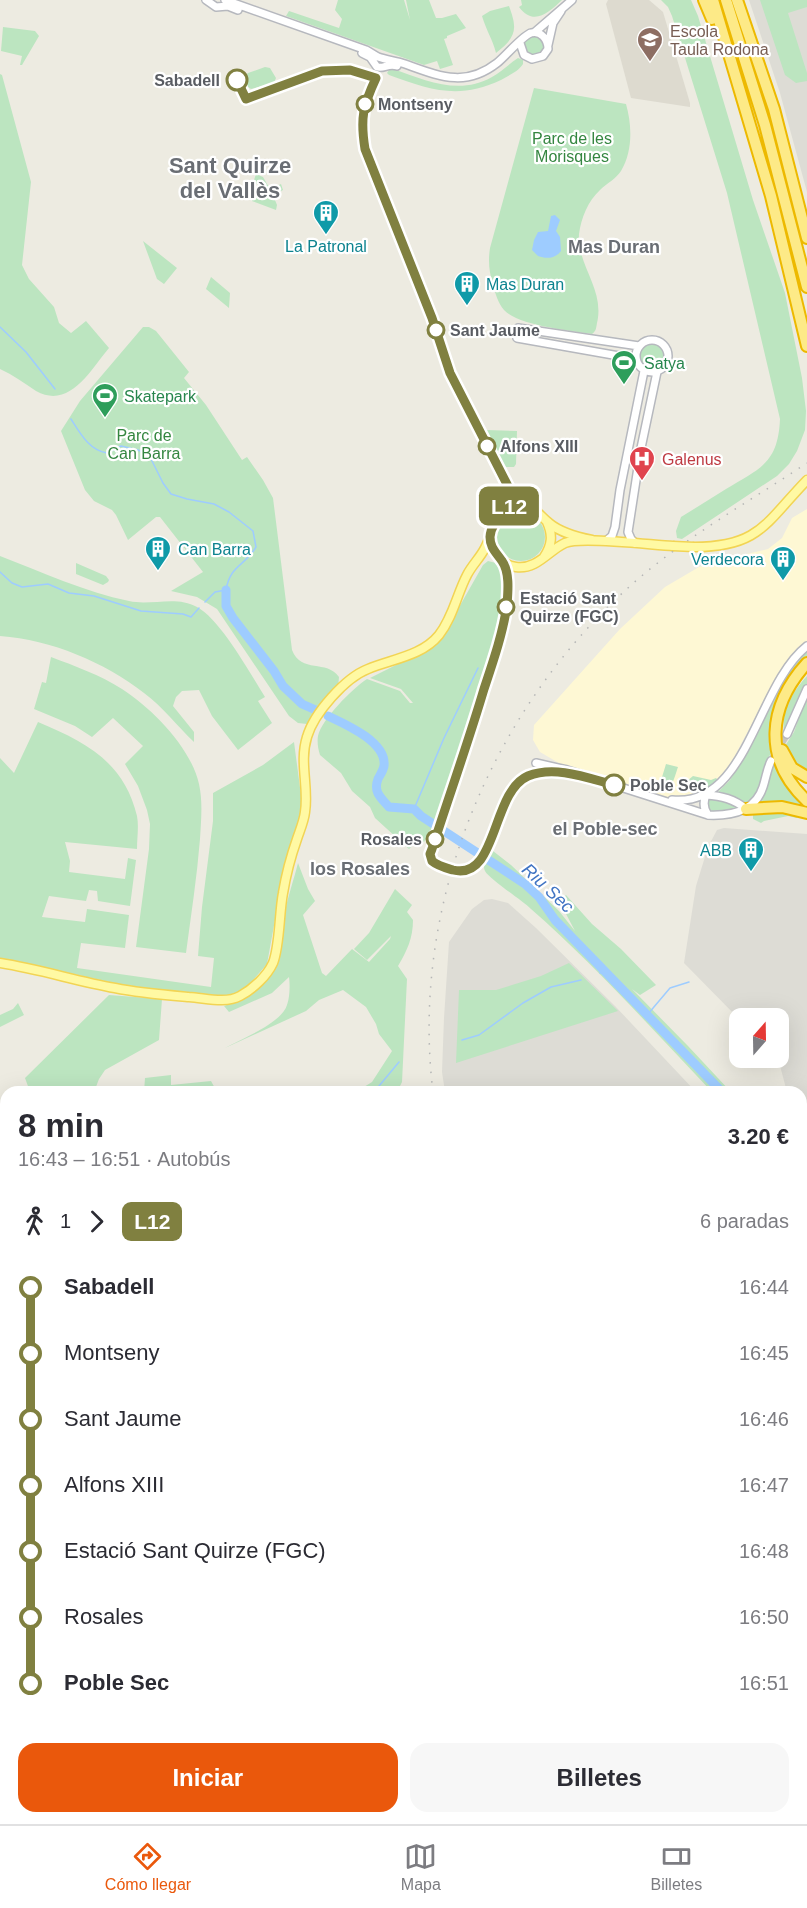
<!DOCTYPE html>
<html lang="es">
<meta charset="utf-8">
<style>
body{margin:0;font-family:Arial,sans-serif;background:#f7f7f7;color:#2b2b33;height:100vh;display:flex;flex-direction:column;font-size:22px;white-space:nowrap}
*{box-sizing:border-box;margin:0}
p{font-size:20px;color:#7c7c81}
.icon{flex:none;width:33px;height:33px;fill:none;stroke:currentColor;stroke-width:2;stroke-linecap:round;stroke-linejoin:round}
.map{position:relative;flex:1;overflow:hidden}
.panel{position:absolute;left:0px;top:1086px;width:807px;height:738px;display:flex;flex-direction:column;background:#fff;border-radius:18px 18px 0 0;box-shadow:0 6px 24px #0002}
.panel>*{flex:none}
.badge{padding:0 12px;border-radius:9px;font-size:21px;line-height:39px}
.needle{width:39px;rotate:20deg}
.controls{position:absolute;left:729px;top:1008px;display:grid;gap:12px}
.controls a{display:grid;place-items:center;width:60px;height:60px;border-radius:12px;background:#fff;box-shadow:0 6px 24px #0002;font-size:30px}
.map>.badge{position:absolute;translate:-50% -50%;box-shadow:0 0 0 3px #fff}
.legs{display:flex;align-items:center;gap:9px;height:66px;padding:0 18px;font-size:20px}
.legs p{margin-inline-start:auto}
.head{display:flex;align-items:center;justify-content:space-between;height:102px;padding:0 18px}
h1{font-size:33px;font-weight:600;line-height:45px}
.action{display:flex;gap:12px;margin-top:auto;padding:12px 18px}
.action a{flex:1;height:69px;border-radius:18px;background:#ea580c;color:#fff;font-size:24px;font-weight:600;line-height:69px;text-align:center}
.action a+a{background:#f7f7f7;color:#2b2b33}
ul{padding:0 18px;list-style:none}
li{display:flex;align-items:center;gap:21px;height:66px;font-size:22px}
li i{display:grid;place-items:center;width:9px;height:100%;margin:0 8px;background:currentColor}
li i::after{content:'';width:15px;height:15px;margin:-8px;border:4px solid;border-radius:50%;background:#fff}
li p{margin-inline-start:auto}
li:first-child i{background:linear-gradient(#0000 50%,currentColor 0)}
li:last-child i{background:linear-gradient(currentColor 50%,#0000 0)}
.dock{display:flex;justify-content:space-around;align-items:center;height:84px;border-top:2px solid #e1e1e2;background:#fff;font-size:16px;color:#7c7c81}
.dock a{display:grid;justify-items:center;gap:3px}
.dock .current{color:#ea580c}
.map>svg:first-child{display:block}
.commercial{fill:#fef8d4}
.industrial{fill:#dddcd5}
.education{fill:#dddacf}
.green{fill:#bce5c0}
.water{fill:#9eccff}
.lines{fill:none;stroke-linecap:round;stroke-linejoin:round}
.stream{stroke:#9eccff;stroke-width:1.5}
.river{stroke:#9eccff;stroke-width:9}
.minor-tunnel{stroke:#c8c7c1;stroke-width:7;stroke-dasharray:7 3.5;stroke-linecap:butt}
.minor-casing{stroke:#b6b8be;stroke-width:10}
.major-casing{stroke:#f2d454;stroke-width:11}
.highway-casing{stroke:#edb900;stroke-width:14}
.minor{stroke:#fff;stroke-width:7}
.major{stroke:#fff9a3;stroke-width:8}
.highway{stroke:#fdea87;stroke-width:10}
.rail{stroke:#b4b5b5;stroke-width:1.5;stroke-dasharray:1.5 8;stroke-linecap:butt}
.major-bridge-casing{stroke:#f2d454;stroke-width:11;stroke-linecap:butt}
.major-bridge{stroke:#fff9a3;stroke-width:8}
.line-1-casing{stroke:#fff;stroke-width:14}
.line-1{stroke:#808040;stroke-width:9}
.stop-1-dot{fill:#fff;stroke:#808040;stroke-width:3}
.labels{text-anchor:middle;stroke-width:4.5;stroke-linejoin:round;paint-order:stroke}
.education-label{font-size:16px;fill:#785e54;stroke:#fff;text-anchor:start}
.stop-label{font-size:16px;font-weight:bold;fill:#595c62;stroke:#fff;text-anchor:start}
.park-label{font-size:16px;fill:#348640;stroke:#fff}
.culture-label{font-size:16px;fill:#0d838f;stroke:#fff;text-anchor:start}
.leisure-label{font-size:16px;fill:#27864d;stroke:#fff;text-anchor:start}
.health-label{font-size:16px;fill:#be3a42;stroke:#fff;text-anchor:start}
.neighbourhood-label{font-size:18px;font-weight:bold;fill:#6a6e74;stroke:#fff}
.water-label{font-size:18px;font-style:italic;fill:#4074c3;stroke:#fff}
.district-label{font-size:22px;font-weight:bold;fill:#6a6e74;stroke:#fff}
</style>
<div class="map">
<svg width="807" height="1824" viewBox="0 0 807 1824">
<rect width="100%" height="100%" fill="#edebe1"/>
<path class="commercial" d="M807,509V642L790,658L779,673L723,778L702,794L676,799L655,795L569,769L540,752L533,740L534,725L620,629L665,587L699,567L716,561L768,549L782,538L792,518Z"/>
<path class="industrial" d="M749,0H807V192L780,93Z
M724,828L807,834V1159L801,1140V1092H787L779,1062L776,1058H778V1018L739,1019L684,963L696,886L708,847L717,830Z
M492,899L508,903L536,928L615,1006L696,1092H445L442,1072L444,1018L449,942L472,909L484,900Z"/>
<path class="education" d="M608,0H649L663,12L690,103V107L631,98L606,4Z"/>
<path class="green" d="M338,0H404L410,20L406,0H429L436,18H442L456,14L466,28L447,36V38L444,39L453,65L440,69L437,61L424,65L286,16L289,11L339,28L342,19L335,10Z
M521,0H562C549,12 534,27 519,7L522,5Z
M661,0H691L698,16L753,200L785,293L802,378L806,411L805,430L797,451L789,464L777,476L682,539L677,538L676,531L681,517C696,508 711,498 726,489C761,468 778,463 780,419L727,193L672,16L668,7Z
M760,0H807V7L788,13L807,73V81L796,83L785,75Z
M509,6C518,30 516,37 496,53C493,40 486,30 482,16L490,11Z
M3,27L35,31L39,36L22,65H20L22,56L1,51Z
M524 45a10 10 0 1 1 20 0a10 10 0 1 1-20 0Z
M518,58L523,60V64C518,72 509,75 501,80C459,100 430,90 389,75L387,73L389,70L393,69C425,80 459,96 492,77C501,72 509,64 518,58Z
M265,67L270,68L276,78L274,83L251,89L248,87L244,77L248,73Z
M0,74L2,75L31,182L22,265L29,279L54,307L59,323L71,333L86,321L109,348C91,369 70,410 36,391C24,383 13,375 0,369Z
M534,88L626,104C632,125 633,151 621,171C616,179 607,183 600,190C588,201 581,218 579,234C577,266 605,289 597,323C596,329 596,331 592,334C569,330 519,326 504,310C498,303 495,293 493,284C489,272 488,261 490,248Z
M256,174L263,177L270,189L281,184L283,190L273,195L277,205L276,210L252,201L254,194L249,192L258,194V196L264,198L267,187L265,185L253,183Z
M143,241L177,268L164,284L157,279Z
M211,277L230,293L229,308L206,289Z
M143,327H149L156,331L189,372L184,378L206,405L242,460L247,457L263,480L273,498L292,650C301,674 327,659 339,677L338,688L307,724L298,723L289,716L217,609L197,597L171,591L203,572L160,517H156L128,540L116,515L112,510L94,501L85,490L61,431L80,401Z
M638 356a14 14 0 1 1 28 0a14 14 0 1 1-28 0Z
M486,430L517,431L516,464L514,467H505Z
M497 537a24 24 0 1 1 48 0a24 24 0 1 1-48 0Z
M0,556C42,572 85,592 129,601C151,606 176,595 197,607C220,619 250,673 265,697L258,701L272,723L238,750L212,716L199,690L182,691L176,697L173,706L194,732V742C177,726 163,707 144,693C104,662 52,640 0,636Z
M488,561L496,563L504,572C504,660 466,750 437,833L430,830L424,842L413,845L409,849L375,818L370,807L352,791L341,773L320,755C318,749 317,742 318,736C322,719 352,689 367,679L400,691L410,703H413L401,689L370,678L430,648L441,639L483,565Z
M76,563L106,576L109,580L108,582L103,585L76,574Z
M807,648V657L785,682L780,692L773,709L769,730L772,751L765,764L759,788L746,806L736,798L717,793L730,780L739,766L783,676Z
M51,657C75,666 100,675 122,689C153,709 191,748 199,784C203,802 201,821 200,839C197,877 191,915 186,953L136,947L149,849L150,824L147,810L138,786L125,764L143,746L113,718L92,737L75,726L34,709L42,682L46,683Z
M807,676V686L784,732C781,710 793,691 807,676Z
M807,695V773L796,766L785,746L794,732Z
M38,722C86,742 124,762 137,816C139,826 137,838 137,849L65,842L70,861L69,872L125,879L128,858L136,860L130,906L98,901L97,891L89,890L86,901L49,896L42,917L85,922L87,909L129,915L125,948L81,943L77,968L211,987L214,958L198,956L202,907L213,821V793L263,765L294,742L301,795V813L283,876L267,964L248,986L235,994L226,997L176,992L118,984L25,963L0,961V758L14,773Z
M666,764L678,767C674,778 673,791 659,787Z
M774,764L788,788L807,805V811L753,807C768,791 765,783 774,764Z
M693,776L711,780L716,778L719,781C707,789 703,797 689,787L687,781Z
M708,798H720L739,807C732,813 722,812 713,812L706,806Z
M767,810L798,813L797,818L788,816L764,821L761,823L753,819V814Z
M493,851L511,865L559,911L575,931L565,912L558,903L566,895L592,924L621,949L656,985L640,995L632,989L688,1046L731,1092H712C653,1030 595,965 531,909C522,900 489,879 485,871C481,863 489,856 493,851Z
M298,863L308,889L315,901L303,915L322,973L326,976L352,949L369,962L390,939L391,936L367,960L354,949L369,933L395,889L412,905L407,912L413,920C413,938 407,951 398,966L407,979L402,1082L397,1092H356L372,1082L392,1051L379,1034L376,1024L366,1007L343,990L319,1000L306,1011L225,1048C241,1039 282,1023 287,1005C290,997 290,984 289,977L272,993L229,1012L224,1006C247,999 272,983 279,959C283,944 282,928 285,912C288,896 294,879 298,863Z
M569,963L618,1011L456,1063L459,990H496L541,976Z
M109,995L162,999L159,1040L105,1070L99,1079L94,1092H28L29,1089L25,1078Z
M18,1003L24,1015L0,1027V1015L13,1009Z
M171,1075V1085L211,1081L217,1092H205L193,1088L175,1092H144L145,1078Z
M801,1272L807,1290V1339L801,1322Z
M6,1348V1480L0,1484V1353Z
M807,1391V1435L801,1442V1397Z
M801,1530L807,1534V1807L805,1824H787L788,1818H801Z
M6,1537V1717L0,1713V1546Z
M0,1732L6,1736V1806L0,1809Z
M21,1818H194L197,1824H25Z
M283,1818H420L418,1824H279L282,1823Z
M508,1818H774L773,1824H506Z"/>
<path class="water" d="M555,215L560,220L556,231L560,237L561,251C555,259 546,259 538,256L532,250L534,240L538,232L548,231L551,216Z"/>
<g class="lines">
<path class="stream" d="M0,327L26,352L55,389
M71,419C80,433 89,450 107,453L121,446L138,450L149,455L163,483L171,494L187,499L214,504L229,512L253,531L256,547C245,566 230,565 226,590L215,592L205,602
M0,572L12,583L22,587L48,584L69,593L94,596L141,611L183,614L191,617L199,608
M414,809L444,738L478,668
M600,973L606,971
M648,1014L670,988L689,982
M462,1040L479,1035L523,1003L551,987L581,980
M374,1092L399,1062
M0,1195L6,1193"/>
<path class="river" d="M226,590V606L233,618L274,671L283,686L302,704L318,711
M328,716C345,724 387,742 384,766C383,771 380,775 378,779C373,792 381,798 389,807L414,809L421,816L525,884L539,897L555,920L722,1092
M801,1301L807,1318
M801,1419L807,1413
M801,1555L807,1561"/>
<path class="minor-tunnel" d="M771,761L787,734"/>
<defs>
<path id="minor" d="M206,0L216,7L228,6L238,10
M225,0L366,50C370,52 374,55 378,57C386,60 396,61 405,64C439,76 465,88 497,63C505,57 523,35 531,33C541,30 548,40 548,49L543,56L532,59L524,55L520,43
M535,32L572,0
M548,45L553,23L561,11
M362,53L370,57L377,67C384,69 388,63 397,66
M518,328L639,346
M517,338L636,359
M636 356a16 16 0 1 1 32 0a16 16 0 1 1-32 0Z
M606,541L612,536L615,527L620,490L644,371
M635,543L631,539L628,532L641,448L657,372
M787,734L807,689
M536,763L567,770L708,815C730,816 755,812 763,787C766,778 767,769 771,761
M535,774L566,773
M672,800C748,808 756,686 807,646
M708,815C703,808 703,802 706,795C722,796 734,799 746,809"/>
<path id="major" d="M490,538C492,552 501,565 516,567C537,570 549,550 565,543C581,536 652,545 673,546
M694,547C760,547 766,522 807,480
M544,557C552,545 553,535 547,522
M0,963C39,969 76,981 115,988C139,993 165,995 189,997C206,998 225,1004 240,996C253,989 267,976 273,963C280,945 279,914 283,893C286,875 291,856 297,839C300,830 304,821 305,812C309,787 299,762 307,737C314,713 345,678 368,669C392,659 422,656 439,635C453,617 457,594 467,575C472,565 480,558 485,548C495,529 496,501 527,507C537,509 541,517 549,523C561,533 577,537 592,540"/>
<path id="highway" d="M704,0L712,19
M713,0L771,196L807,346
M726,0L765,125L807,287
M737,0L774,109L807,238
M807,663C768,706 762,759 807,801
M782,750L792,768L807,777
M746,809L782,807L807,813"/>
</defs>
<use href="#minor" class="minor-casing"/>
<use href="#major" class="major-casing"/>
<use href="#highway" class="highway-casing"/>
<use href="#minor" class="minor"/>
<use href="#major" class="major"/>
<use href="#highway" class="highway"/>
<path class="rail" d="M433,1092C410,906 490,712 629,587C682,539 747,503 807,463
M425,1824L427,1818"/>
<defs>
<path id="major-bridge" d="M673,546L694,547"/>
</defs>
<use href="#major-bridge" class="major-bridge-casing"/>
<use href="#major-bridge" class="major-bridge"/>
</g>
<g class="lines">
<defs>
<path id="line-1" d="M237,80L246,99L322,71L350,70L376,78C363,106 360,118 365,149L432,318L450,373L512,494C512,512 491,518 490,537C490,548 496,552 502,561C510,572 508,592 507,605C503,633 493,662 484,689C468,743 449,796 432,849L430,854L432,861C438,866 446,868 453,870C498,881 491,792 528,776C555,765 588,778 614,785"/>
</defs>
<use href="#line-1" class="line-1-casing"/>
<use href="#line-1" class="line-1"/>
</g>
<defs>
<symbol id="school-pin" viewBox="-11 -11 22 30"><path d="M0 17L-7.5 6A9.5 9.5 0 1 1 7.5 6Z" fill="#8d6e63" stroke="#fff"/><path d="M0-5L7-2L0 1L-7-2ZM-4 1L0 2.5L4 1V4Q0 6-4 4Z" fill="#fff"/></symbol>
<symbol id="building-pin" viewBox="-11 -11 22 30"><path d="M0 17L-7.5 6A9.5 9.5 0 1 1 7.5 6Z" fill="#0f9aa8" stroke="#fff"/><path d="M-4-6H4V6H1V3H-1V6H-4ZM-2.5-4.3h1.7v1.8h-1.7ZM.8-4.3h1.7v1.8H.8ZM-2.5-1h1.7V.8h-1.7ZM.8-1h1.7V.8H.8Z" fill="#fff"/></symbol>
<symbol id="stadium-pin" viewBox="-11 -11 22 30"><path d="M0 17L-7.5 6A9.5 9.5 0 1 1 7.5 6Z" fill="#2e9e5b" stroke="#fff"/><path d="M0-5a6.5 5 0 1 0 0 10a6.5 5 0 1 0 0-10ZM-3.5-1.8h7v3.6h-7Z" fill="#fff"/></symbol>
<symbol id="hospital-pin" viewBox="-11 -11 22 30"><path d="M0 17L-7.5 6A9.5 9.5 0 1 1 7.5 6Z" fill="#e0444e" stroke="#fff"/><path d="M-5-5h3v3.5h4V-5h3V5h-3V1.5h-4V5h-3Z" fill="#fff"/></symbol>
</defs>
<g fill-rule="evenodd">
<use href="#school-pin" x="635" y="25" width="30" height="40"/>
<use href="#building-pin" x="311" y="198" width="30" height="40"/>
<use href="#building-pin" x="452" y="269" width="30" height="40"/>
<use href="#stadium-pin" x="609" y="348" width="30" height="40"/>
<use href="#stadium-pin" x="90" y="381" width="30" height="40"/>
<use href="#hospital-pin" x="627" y="444" width="30" height="40"/>
<use href="#building-pin" x="143" y="534" width="30" height="40"/>
<use href="#building-pin" x="768" y="544" width="30" height="40"/>
<use href="#building-pin" x="736" y="835" width="30" height="40"/>
</g>
<g class="stop-1-dot">
<circle cx="237" cy="80" r="10"/>
<circle cx="365" cy="104" r="8"/>
<circle cx="436" cy="330" r="8"/>
<circle cx="487" cy="446" r="8"/>
<circle cx="506" cy="607" r="8"/>
<circle cx="614" cy="785" r="10"/>
<circle cx="435" cy="839" r="8"/>
</g>
<g class="labels">
<g class="education-label">
<text x="670" y="37">Escola<tspan x="670" dy="18">Taula Rodona</tspan></text>
</g>
<g class="stop-label">
<text x="220" y="86" text-anchor="end">Sabadell</text>
<text x="378" y="110">Montseny</text>
<text x="450" y="336">Sant Jaume</text>
<text x="500" y="452">Alfons XIII</text>
<text x="520" y="604">Estació Sant<tspan x="520" dy="18">Quirze (FGC)</tspan></text>
<text x="630" y="791">Poble Sec</text>
<text x="422" y="845" text-anchor="end">Rosales</text>
</g>
<g class="park-label">
<text x="572" y="144">Parc de les<tspan x="572" dy="18">Morisques</tspan></text>
<text x="144" y="441">Parc de<tspan x="144" dy="18">Can Barra</tspan></text>
</g>
<g class="culture-label">
<text x="326" y="252" text-anchor="middle">La Patronal</text>
<text x="486" y="290">Mas Duran</text>
<text x="178" y="555">Can Barra</text>
<text x="764" y="565" text-anchor="end">Verdecora</text>
<text x="732" y="856" text-anchor="end">ABB</text>
</g>
<g class="leisure-label">
<text x="644" y="369">Satya</text>
<text x="124" y="402">Skatepark</text>
</g>
<g class="health-label">
<text x="662" y="465">Galenus</text>
</g>
<g class="neighbourhood-label">
<text x="614" y="253">Mas Duran</text>
<text x="605" y="835">el Poble-sec</text>
<text x="360" y="875">los Rosales</text>
</g>
<g class="water-label">
<text transform="translate(548 888) rotate(43)" y="6">Riu Sec</text>
</g>
<g class="district-label">
<text x="230" y="173">Sant Quirze<tspan x="230" dy="25">del Vallès</tspan></text>
</g>
</g>
</svg>
<div class="controls">
<a><svg class="needle" viewBox="-14 -14 28 28"><path d="M0-13l5 13h-10z" fill="#e53935"/><path d="M0 13l5-13h-10z" fill="#7c7c81"/></svg></a>
</div>
<b class="badge" style="left:509px;top:506px;background:#808040;color:#fff">L12</b>
<section class="panel">
<div class="head"><div><h1>8 min</h1><p>16:43 – 16:51 · Autobús</p></div><b>3.20 €</b></div>
<div class="legs"><svg class="icon" aria-label="walk" viewBox="0 0 24 24"><circle cx="13" cy="4" r="2"/><path d="M13 8l-2 6 4 7M11 14l-3 7M7 12l3-4h3l4 4"/></svg>1<svg class="icon" aria-label="forward" viewBox="0 0 24 24"><path d="M9 5l7 7-7 7"/></svg><b class="badge" style="background:#808040;color:#fff">L12</b><p>6 paradas</p></div>
<ul>
<li><i style="color:#808040"></i><b>Sabadell</b><p>16:44</p></li>
<li><i style="color:#808040"></i><span>Montseny</span><p>16:45</p></li>
<li><i style="color:#808040"></i><span>Sant Jaume</span><p>16:46</p></li>
<li><i style="color:#808040"></i><span>Alfons XIII</span><p>16:47</p></li>
<li><i style="color:#808040"></i><span>Estació Sant Quirze (FGC)</span><p>16:48</p></li>
<li><i style="color:#808040"></i><span>Rosales</span><p>16:50</p></li>
<li><i style="color:#808040"></i><b>Poble Sec</b><p>16:51</p></li>
</ul>
<div class="action"><a>Iniciar</a><a>Billetes</a></div>
</section>
</div>
<nav class="dock">
<a class="current"><svg class="icon" aria-label="directions" viewBox="0 0 24 24"><path d="M12 3l9 9-9 9-9-9zM9 14v-3h6M13 9l2 2-2 2"/></svg>Cómo llegar</a>
<a><svg class="icon" aria-label="map" viewBox="0 0 24 24"><path d="M3 6l6-2 6 2 6-2v14l-6 2-6-2-6 2zM9 4v14M15 6v14"/></svg>Mapa</a>
<a><svg class="icon" aria-label="tickets" viewBox="0 0 24 24"><path d="M3 7h18v10H3zM15 7v10"/></svg>Billetes</a>
</nav>
